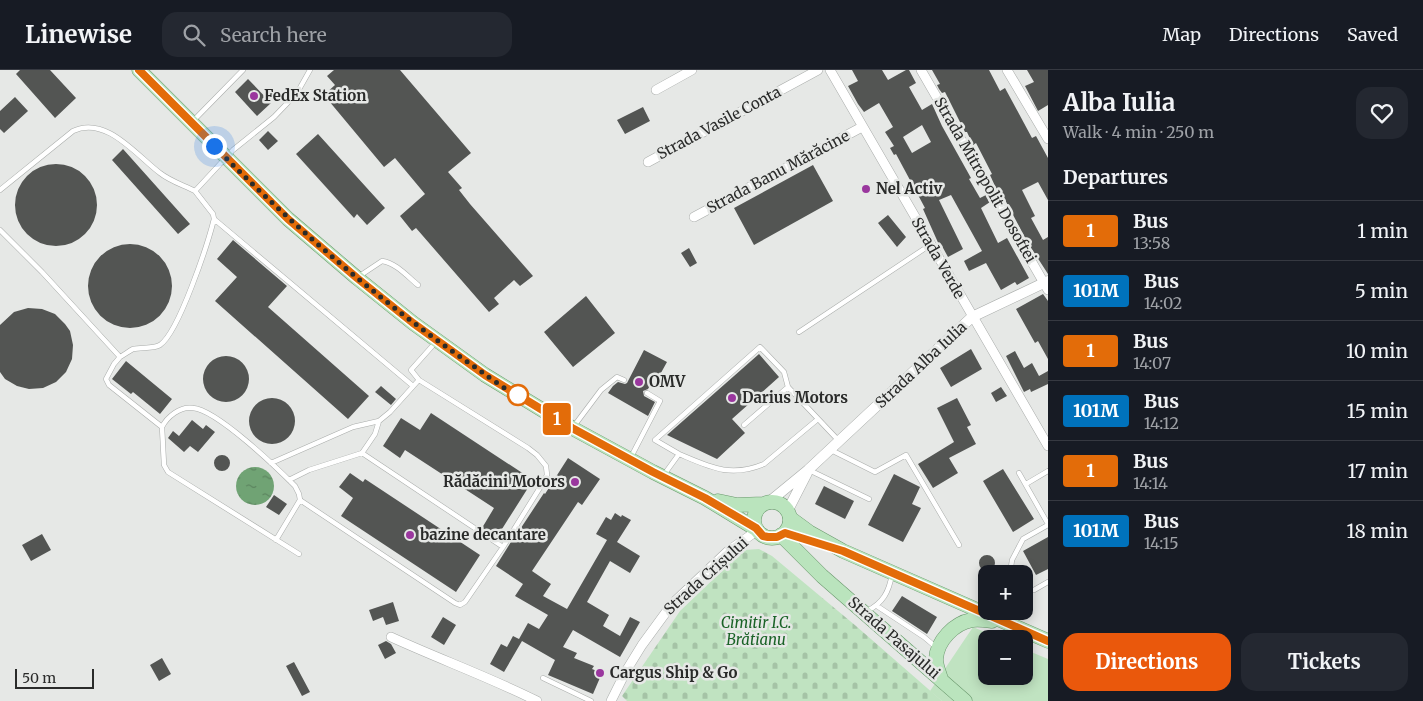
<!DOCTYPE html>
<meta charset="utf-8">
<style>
body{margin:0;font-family:Merriweather,serif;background:#242831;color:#f1f3f6;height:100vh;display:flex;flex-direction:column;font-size:19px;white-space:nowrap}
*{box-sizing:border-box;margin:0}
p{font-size:16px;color:#9ea1a6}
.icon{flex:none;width:28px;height:28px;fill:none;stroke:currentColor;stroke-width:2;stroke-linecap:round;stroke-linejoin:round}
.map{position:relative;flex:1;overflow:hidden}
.side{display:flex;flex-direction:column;background:#171b24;width:375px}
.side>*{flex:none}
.badge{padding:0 10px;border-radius:4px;font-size:18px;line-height:32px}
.controls{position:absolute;left:978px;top:495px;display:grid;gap:10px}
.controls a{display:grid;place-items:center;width:55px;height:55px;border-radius:10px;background:#171b24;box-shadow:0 2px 12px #0003;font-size:25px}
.scale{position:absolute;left:15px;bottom:12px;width:79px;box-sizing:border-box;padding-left:5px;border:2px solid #2a2b2a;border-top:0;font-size:14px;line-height:18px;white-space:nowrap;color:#2a2b2a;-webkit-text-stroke:4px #e6e8e6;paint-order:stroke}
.you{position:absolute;width:25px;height:25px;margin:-12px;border:4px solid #fff;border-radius:50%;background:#1a73e8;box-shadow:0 0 0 8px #1a73e833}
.map>.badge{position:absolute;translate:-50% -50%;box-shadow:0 0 0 2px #fff}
h2{padding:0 15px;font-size:19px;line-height:45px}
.round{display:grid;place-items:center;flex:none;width:52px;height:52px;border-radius:15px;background:#242831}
.headline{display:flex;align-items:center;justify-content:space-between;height:85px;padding:0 15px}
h1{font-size:24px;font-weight:700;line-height:38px}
.cta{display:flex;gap:10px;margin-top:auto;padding:10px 15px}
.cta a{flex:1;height:58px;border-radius:15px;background:#ea580c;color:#fff;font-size:20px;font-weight:700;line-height:58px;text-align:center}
.cta a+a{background:#242831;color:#f1f3f6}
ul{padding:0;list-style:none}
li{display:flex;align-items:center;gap:15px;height:60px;padding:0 15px;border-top:1px solid #363941}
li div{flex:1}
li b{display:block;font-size:19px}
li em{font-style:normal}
li .badge{min-width:55px;font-weight:700;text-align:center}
header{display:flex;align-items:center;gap:30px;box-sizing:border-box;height:70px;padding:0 25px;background:#171b24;border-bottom:1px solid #363941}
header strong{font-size:24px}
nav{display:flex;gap:28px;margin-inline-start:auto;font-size:18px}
.search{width:350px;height:45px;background:#242831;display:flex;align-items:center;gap:12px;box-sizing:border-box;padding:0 18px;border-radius:15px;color:#9ea1a6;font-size:19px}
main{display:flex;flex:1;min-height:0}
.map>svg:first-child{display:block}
.green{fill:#c0e3c1}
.cemetery{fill:url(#cemetery-stones)}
.water{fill:url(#water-ripples)}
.building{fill:#535553;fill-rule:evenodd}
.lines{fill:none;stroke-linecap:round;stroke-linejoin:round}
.service-casing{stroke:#a9acaa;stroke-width:5.5}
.minor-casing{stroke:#a9acaa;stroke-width:10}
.tertiary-casing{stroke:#a9acaa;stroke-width:11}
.primary-casing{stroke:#6a986d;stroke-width:15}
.service{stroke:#fff;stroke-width:4.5}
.minor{stroke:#fff;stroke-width:9}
.tertiary{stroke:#fff;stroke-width:10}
.primary{stroke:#bae4bd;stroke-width:14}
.line-casing{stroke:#fff;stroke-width:11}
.line{stroke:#e36c09;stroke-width:8}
.walk{stroke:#2a2b2a;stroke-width:5;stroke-dasharray:0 9}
.poi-dot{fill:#9a379e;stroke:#e6e8e6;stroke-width:2}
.stop-dot{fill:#fff;stroke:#e36c09;stroke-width:2.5}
.labels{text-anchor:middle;stroke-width:5;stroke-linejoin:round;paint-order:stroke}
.poi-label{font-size:15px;font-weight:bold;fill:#2a2b2a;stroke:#e6e8e6;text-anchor:start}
.street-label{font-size:15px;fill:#2a2b2a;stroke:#e6e8e6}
.park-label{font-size:15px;font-style:italic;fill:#1a6327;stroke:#e6e8e6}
</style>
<header>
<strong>Linewise</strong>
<div class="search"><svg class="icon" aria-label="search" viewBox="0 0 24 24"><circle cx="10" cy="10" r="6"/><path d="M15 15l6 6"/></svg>Search here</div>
<nav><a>Map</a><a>Directions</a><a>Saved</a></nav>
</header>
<main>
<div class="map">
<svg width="1048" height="631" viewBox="0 0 1048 631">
<defs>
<pattern id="cemetery-stones" width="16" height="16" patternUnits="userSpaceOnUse" patternTransform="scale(1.25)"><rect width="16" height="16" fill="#c0e3c1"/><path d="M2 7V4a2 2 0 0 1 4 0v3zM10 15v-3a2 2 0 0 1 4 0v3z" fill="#a5c3a6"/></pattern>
<pattern id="water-ripples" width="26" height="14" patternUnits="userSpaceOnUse" patternTransform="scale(1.25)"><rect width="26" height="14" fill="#70a374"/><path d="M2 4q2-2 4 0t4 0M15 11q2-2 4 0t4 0" fill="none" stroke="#5c855f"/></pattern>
</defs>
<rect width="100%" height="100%" fill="#e6e8e6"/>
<path class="green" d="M973,557L1001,569H986V606H1024V579L1048,589V631H942L930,621Z"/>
<path class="cemetery" d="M759,479L772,486L856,556L942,631H627L622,626L680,541L744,480Z"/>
<path class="water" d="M236 416a19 19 0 1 1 38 0a19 19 0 1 1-38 0Z"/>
<path class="building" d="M20,0H50L76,28L55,48L16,4Z
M334,0H400L471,83L448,102L462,118L459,120L470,134L533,206L520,216L514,210L494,228L499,234L489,242L416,158L412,161L400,146L425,124L395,88L384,97L324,25L335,15L327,6Z
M852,0H882L888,10L906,0H909L916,13L909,17L922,40L932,34L942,56L971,108L969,109L980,128L986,125L990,132L981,138L998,173L1007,168L1029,208L1017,215L1015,212L1001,220L986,193L969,201L964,191L982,181L951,125L939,130L963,179L948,187L942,176L940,177L936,168L923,139L925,138L896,84L894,85L890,78L894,76L885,62L893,57L879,33L864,42L858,34L848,16L858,11ZM922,55L931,72L912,83L903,67Z
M932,0H989L1000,21L1005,18L1032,68L1036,66L1048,88V130L1038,112L1022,120L1035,146L1031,148L1043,170L1048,167V204L1028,173L1003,126H1001L995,116L990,105L992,104L976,73L973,75L967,62H965L945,22L942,23L939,19L937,15L940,14Z
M1027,0H1048V35L1038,41L1025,16L1034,12Z
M248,9L271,33L257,46L235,22Z
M15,27L28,41L4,63L0,59V41Z
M643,37L650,51L625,64L617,50Z
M268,61L278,71L268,80L259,70Z
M318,64L385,138L367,155L357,144L354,148L296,84Z
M123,79L190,154L178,164L112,90Z
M15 135a41 41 0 1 1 82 0a41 41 0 1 1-82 0Z
M813,95L833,131L754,175L734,138Z
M888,145L906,167L897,177L878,153Z
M233,170L287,216L268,237L369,326L348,349L215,231L237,207L217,189Z
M88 216a42 42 0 1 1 84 0a42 42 0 1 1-84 0Z
M689,178L697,193L690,197L681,183Z
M1043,224L1048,231V289L1038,271L1035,273L1016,239Z
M586,226L615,263L573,297L544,262Z
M28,238L42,239L55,244L65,254L70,261L73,275L72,289L66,302L56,312L43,318L29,319L17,316L5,309L0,302V255L14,242Z
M971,279L982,299L951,317L940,298Z
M644,280L667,292L657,310L654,308L648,319L643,321L644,326L655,332L648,346L608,323L613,316L618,312L625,314L627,313Z
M1015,281L1024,298L1032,293L1039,306L1048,301V314L1031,322L1030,319L1024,322L1006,286Z
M759,284L779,307L732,349L745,363L717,389L667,365Z
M203 309a23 23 0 1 1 46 0a23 23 0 1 1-46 0Z
M126,291L172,329L160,344L133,322L131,324L112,309Z
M381,316L396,329L391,335L375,322Z
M1001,317L1007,326L996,332L991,323Z
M249 351a23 23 0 1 1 46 0a23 23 0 1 1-46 0Z
M957,328L971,355L967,357L976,374L949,388L958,403L933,418L918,394L954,372L937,338Z
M431,343L533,410L502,459L507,462L503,470L482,458L494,438L405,380L400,388L383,376L401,348L420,360Z
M192,350L203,359L206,355L215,362L198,382L190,376L184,382L168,368L173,361L179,366Z
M214 393a8 8 0 1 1 16 0a8 8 0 1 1-16 0Z
M568,388L600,409L582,435L578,432L532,501L551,514L543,526L567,539L607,470L596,464L606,447L611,450L615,443L621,447L622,445L631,450L617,472L640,486L630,503L610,491L587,532L609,545L603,556L620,566L630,547L640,552L620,587L573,560L563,577L577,583L574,588L594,596L592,599L602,603L593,624L548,605L555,590L522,571L504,602L490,594L501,574L507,577L513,566L519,569L528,553L539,559L548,545L515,526L523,514L496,496L514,467H515L544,423L545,424Z
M1003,399L1034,449L1013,462L983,411Z
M350,403L363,412L365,409L480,485L456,522L341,446L353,428L339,417Z
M894,404L920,417L912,434L921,438L903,472L868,455Z
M824,416L854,431L845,449L815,434Z
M274,425L287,434L279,445L266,437Z
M42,464L51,480L31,491L22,475Z
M1048,467V499L1036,505L1023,481Z
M979 493a8 8 0 1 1 16 0a8 8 0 1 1-16 0Z
M902,526L937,547L927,564L892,541Z
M393,532L399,551L386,555L383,547L373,551L369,540Z
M443,547L456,555L444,575L431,567Z
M386,571L391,574L396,583L385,589L378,575Z
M162,588L171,604L159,611L150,595Z
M294,592L310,622L302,626L286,596Z"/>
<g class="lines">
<defs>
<path id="service" d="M194,50L243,0
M0,120L73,61C106,45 137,86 160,103C170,111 183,115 195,121L233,80L274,47L297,23L310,0
M214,149L413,316
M0,160L42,202L120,287L114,294L106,309L109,315L162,357C167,347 180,336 193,338C217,340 276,397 295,416L299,424L300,430L276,470
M358,207L382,191C396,193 407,206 418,215
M799,262L930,175
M120,287C124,285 129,281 133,279C141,277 153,279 160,275C179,262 208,173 214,149L213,144L195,121
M419,310L528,378L537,385L546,396L547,405L541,416L503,477
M744,355L788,317L838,370
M574,356L601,320L617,307L624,310
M162,357L164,395L168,402L299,484
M831,380L875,402L906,385L959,475
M679,384L655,370L760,277L784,302L788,317
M631,387L660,331L647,323
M271,393L353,357L379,351L390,342L417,312L419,310L411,300L435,273
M809,400L869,429
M1019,403L1048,454
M663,406L679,384C710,397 730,408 764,394L818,349
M289,410L309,400L362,383L375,364L379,351
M1026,414L1048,401
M300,430L455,533L460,535L465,532L503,477L362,383
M1010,504L1012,490L1023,469L1048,455
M1024,520H1034L1048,512
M877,536L924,567L937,578
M867,541C883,533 889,522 892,504
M543,608L591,631"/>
<path id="minor" d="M830,0L1048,376
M921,0L1048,220
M1007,0L1048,69
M656,20L692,0
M648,92L818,0
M694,147L862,57
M391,567C439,589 489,607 537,631
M611,631L626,601L642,575L672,534L728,481L758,460"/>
<path id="tertiary" d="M769,432L808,400L972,247L1048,211
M788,440L807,403"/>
<path id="primary" d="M139,0L288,149L357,208L413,253L485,305L572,358L653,402L705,428L756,459
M718,431L737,435L763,434
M754 450a18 18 0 1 1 36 0a18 18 0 1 1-36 0Z
M790,448L809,462L843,481L1048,571
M781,465L822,506L965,631
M941,609C939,602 936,596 936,589C937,571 954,553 972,550C979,549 985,550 992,551"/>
</defs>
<use href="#service" class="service-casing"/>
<use href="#minor" class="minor-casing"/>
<use href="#tertiary" class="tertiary-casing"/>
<use href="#primary" class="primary-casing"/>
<use href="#service" class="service"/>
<use href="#minor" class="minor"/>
<use href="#tertiary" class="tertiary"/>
<use href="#primary" class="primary"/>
</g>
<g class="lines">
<defs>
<path id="line" d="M139,0L288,149L357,208L413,253L485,305L572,358L653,402L705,428L756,458L763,466L768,467H777L785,463L843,481L1048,571"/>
</defs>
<use href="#line" class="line-casing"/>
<use href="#line" class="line"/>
<path class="walk" d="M214,76C293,156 377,229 469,293C480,300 510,324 518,325"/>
</g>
<g class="poi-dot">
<circle cx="254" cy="26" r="5"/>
<circle cx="866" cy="119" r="5"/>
<circle cx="639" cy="312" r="5"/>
<circle cx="732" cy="328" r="5"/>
<circle cx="575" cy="412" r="5"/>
<circle cx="410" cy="465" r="5"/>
<circle cx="600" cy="603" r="5"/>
</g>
<circle class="stop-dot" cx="518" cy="325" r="10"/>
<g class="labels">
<g class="poi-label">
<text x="264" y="31">FedEx Station</text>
<text x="876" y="124">Nel Activ</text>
<text x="649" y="317">OMV</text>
<text x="742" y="333">Darius Motors</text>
<text x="565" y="417" text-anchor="end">Rădăcini Motors</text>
<text x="420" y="470">bazine decantare</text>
<text x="610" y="608">Cargus Ship &amp; Go</text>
</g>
<g class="street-label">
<text transform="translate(719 53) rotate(-28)" y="5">Strada Vasile Conta</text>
<text transform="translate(778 102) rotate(-28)" y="5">Strada Banu Mărăcine</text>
<text transform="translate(985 110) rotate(60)" y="5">Strada Mitropolit Dosoftei</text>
<text transform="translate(938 188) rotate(60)" y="5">Strada Verde</text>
<text transform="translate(921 295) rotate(-43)" y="5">Strada Alba Iulia</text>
<text transform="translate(706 506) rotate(-42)" y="5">Strada Crișului</text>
<text transform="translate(894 568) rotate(41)" y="5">Strada Pasajului</text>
</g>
<g class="park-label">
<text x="756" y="558">Cimitir I.C.<tspan x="756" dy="17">Brătianu</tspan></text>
</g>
</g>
</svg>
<div class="controls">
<a>+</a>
<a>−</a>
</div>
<div class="scale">50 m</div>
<div class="you" style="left:214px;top:76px"></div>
<b class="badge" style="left:557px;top:349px;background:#e36c09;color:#fff">1</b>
</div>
<section class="side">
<div class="headline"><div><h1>Alba Iulia</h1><p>Walk · 4 min · 250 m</p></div><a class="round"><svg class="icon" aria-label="heart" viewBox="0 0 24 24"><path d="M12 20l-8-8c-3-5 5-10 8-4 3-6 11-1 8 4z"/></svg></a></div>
<h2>Departures</h2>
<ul>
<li><span class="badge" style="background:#e36c09;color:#fff">1</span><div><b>Bus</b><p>13:58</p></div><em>1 min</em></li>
<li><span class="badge" style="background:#0072bc;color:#fff">101M</span><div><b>Bus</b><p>14:02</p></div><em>5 min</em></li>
<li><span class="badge" style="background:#e36c09;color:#fff">1</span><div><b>Bus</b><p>14:07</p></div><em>10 min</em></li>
<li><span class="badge" style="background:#0072bc;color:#fff">101M</span><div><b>Bus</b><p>14:12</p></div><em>15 min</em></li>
<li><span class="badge" style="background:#e36c09;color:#fff">1</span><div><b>Bus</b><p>14:14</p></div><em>17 min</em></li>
<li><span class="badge" style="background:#0072bc;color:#fff">101M</span><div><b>Bus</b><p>14:15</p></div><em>18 min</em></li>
</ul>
<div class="cta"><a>Directions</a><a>Tickets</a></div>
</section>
</main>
